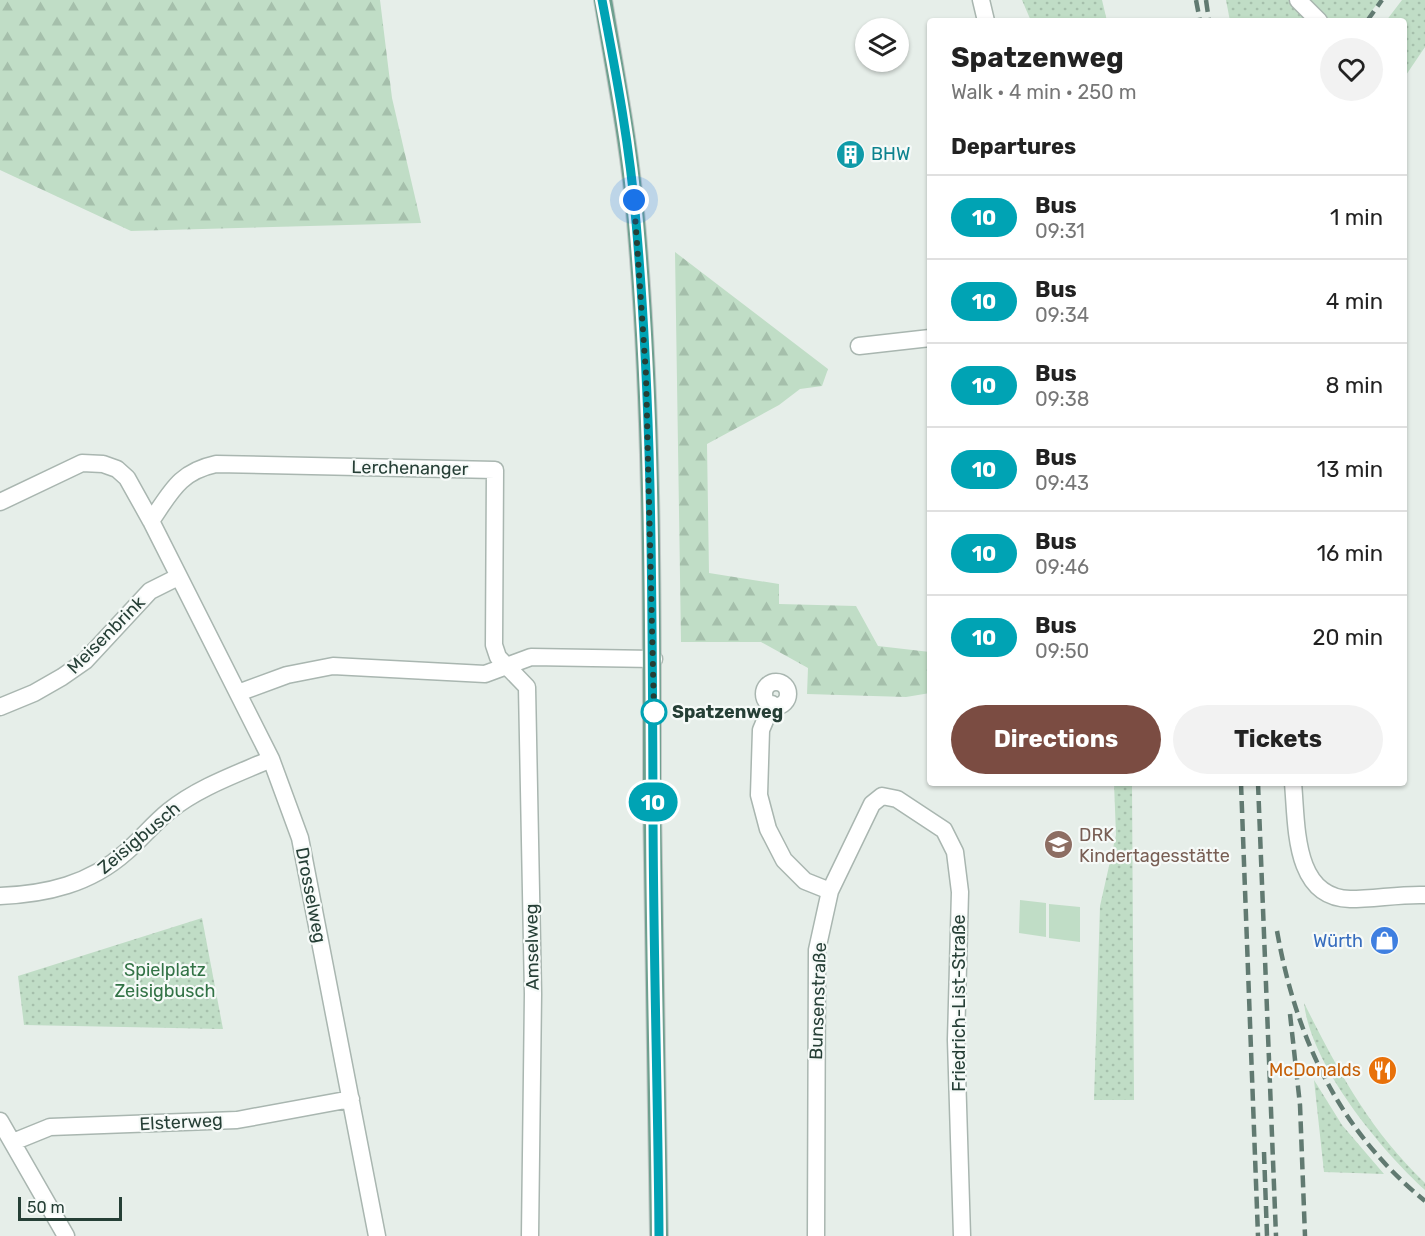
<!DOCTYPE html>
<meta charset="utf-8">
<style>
body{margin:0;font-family:Rubik,sans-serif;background:#f2f2f2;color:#222;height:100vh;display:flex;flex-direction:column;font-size:22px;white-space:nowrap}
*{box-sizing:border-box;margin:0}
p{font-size:20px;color:#767676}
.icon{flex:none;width:33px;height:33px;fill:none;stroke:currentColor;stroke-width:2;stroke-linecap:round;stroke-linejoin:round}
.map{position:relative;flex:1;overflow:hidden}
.side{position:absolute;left:927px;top:18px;width:480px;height:768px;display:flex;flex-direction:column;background:#fff;border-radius:6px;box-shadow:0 2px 4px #0004}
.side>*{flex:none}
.badge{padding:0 12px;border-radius:20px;font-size:21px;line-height:39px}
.tools{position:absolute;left:855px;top:18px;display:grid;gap:12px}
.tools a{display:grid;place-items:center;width:54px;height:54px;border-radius:50%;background:#fff;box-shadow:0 2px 4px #0004;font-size:30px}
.scale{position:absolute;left:18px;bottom:15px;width:104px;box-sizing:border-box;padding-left:6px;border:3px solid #263f36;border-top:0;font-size:16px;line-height:21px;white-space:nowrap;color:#263f36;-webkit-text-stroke:4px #f6faf8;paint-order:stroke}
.you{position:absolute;width:30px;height:30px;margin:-15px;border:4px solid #fff;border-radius:50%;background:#1a73e8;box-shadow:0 0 0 9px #1a73e833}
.map>.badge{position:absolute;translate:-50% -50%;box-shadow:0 0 0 3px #fff}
h2{padding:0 24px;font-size:22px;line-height:54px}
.round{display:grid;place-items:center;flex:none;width:63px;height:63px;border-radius:32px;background:#f2f2f2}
.overview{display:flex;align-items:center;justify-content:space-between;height:102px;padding:0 24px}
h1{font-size:28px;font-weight:700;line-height:45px}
.button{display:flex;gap:12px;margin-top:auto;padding:12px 24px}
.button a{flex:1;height:69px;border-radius:36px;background:#7b4c42;color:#fff;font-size:24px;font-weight:700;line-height:69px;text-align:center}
.button a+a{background:#f2f2f2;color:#222}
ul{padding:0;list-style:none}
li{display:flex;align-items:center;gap:18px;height:84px;padding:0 24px;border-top:2px solid #e0e0e0}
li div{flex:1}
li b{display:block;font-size:22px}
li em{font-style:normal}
li .badge{min-width:66px;font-weight:700;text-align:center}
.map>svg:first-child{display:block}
.green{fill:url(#green-dots)}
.forest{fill:url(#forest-firs)}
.pitch{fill:#c0ddc6}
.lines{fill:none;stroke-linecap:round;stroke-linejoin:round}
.street-casing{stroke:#a9b6b0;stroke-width:19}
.primary-casing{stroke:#c2c9c7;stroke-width:20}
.street{stroke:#fff;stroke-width:16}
.primary{stroke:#6ea08f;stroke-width:18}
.rail{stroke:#617a71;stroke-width:4.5;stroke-dasharray:12 6;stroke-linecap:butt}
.line-casing{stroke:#fff;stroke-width:14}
.line{stroke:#00a3b4;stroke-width:9}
.walk{stroke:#263f36;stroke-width:6;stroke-dasharray:0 10.8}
.stop-dot{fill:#fff;stroke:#00a3b4;stroke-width:3}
.labels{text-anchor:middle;stroke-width:4.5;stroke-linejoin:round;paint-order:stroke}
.culture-label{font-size:18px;fill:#0d838f;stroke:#f6faf8;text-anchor:start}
.street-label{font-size:18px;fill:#263f36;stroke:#f6faf8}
.stop-label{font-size:18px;font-weight:bold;fill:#263f36;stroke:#f6faf8;text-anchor:start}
.education-label{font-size:18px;fill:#785e54;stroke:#f6faf8;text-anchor:start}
.shop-label{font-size:18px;fill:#366cbe;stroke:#f6faf8;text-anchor:end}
.park-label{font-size:18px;fill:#337346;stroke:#f6faf8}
.food-label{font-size:18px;fill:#c56008;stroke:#f6faf8;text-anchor:end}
</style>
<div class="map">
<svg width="1425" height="1236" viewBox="0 0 1425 1236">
<defs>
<pattern id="green-dots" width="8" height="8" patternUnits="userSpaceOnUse" patternTransform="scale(1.5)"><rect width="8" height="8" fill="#c0ddc6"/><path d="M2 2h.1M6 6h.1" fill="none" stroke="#a5bfab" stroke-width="1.8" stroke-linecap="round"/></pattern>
<pattern id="forest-firs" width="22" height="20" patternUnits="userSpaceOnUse" patternTransform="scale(1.5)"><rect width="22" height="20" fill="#c0ddc6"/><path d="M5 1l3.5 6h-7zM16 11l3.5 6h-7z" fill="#a5bfab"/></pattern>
</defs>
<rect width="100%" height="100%" fill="#e6eee9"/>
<path class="green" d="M1022,0H1102L1107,21H1031Z
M1226,0H1380L1364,21H1230Z
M1402,0H1425V47L1404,78V21H1386Z
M1114,783H1132L1134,1100H1094L1100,906L1116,835Z
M202,918L223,1029L24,1025L18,976Z
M1304,1003C1339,1072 1368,1128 1425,1183V1190C1379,1148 1311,1065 1304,1003Z
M1314,1080L1342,1125L1384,1174L1324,1172Z"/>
<path class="forest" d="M0,0H380L392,98L421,223L131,231L0,170Z
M675,252L828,369L822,386L800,389L779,405L707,444L709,573L779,584V604L856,606L878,646L930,652V693L906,697L807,694L808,668L761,642H681Z"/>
<path class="pitch" d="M1020,900L1046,903V937L1019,933Z
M1049,904L1080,907V942L1049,938Z"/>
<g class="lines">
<defs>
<path id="street" d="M981,0L986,21
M1298,0L1319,21
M859,346L930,338
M0,502L82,463L103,464L117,469L127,478L151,521L271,759L300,838L377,1236
M151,521C171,492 179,472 216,464L495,470L494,645L498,657L527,687L533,994L530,1236
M764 694a12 12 0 1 1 24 0a12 12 0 1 1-24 0Z
M238,693L287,675L333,666L485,674L531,657L654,659
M772,704L761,730L759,795L768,829L784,860L805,881L830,891
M0,707L34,693L62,677L85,661L150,591L178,577
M1293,783C1297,825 1293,898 1350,899C1375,899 1400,894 1425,895
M0,896C47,894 90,884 126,852C141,839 154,823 169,811C199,787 237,774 271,759
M0,1121L66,1236
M13,1142L50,1127L237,1120L351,1099
M816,1236L817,950L830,891L872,804L882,796L897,799L944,830L955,852L960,892L956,1040L962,1236"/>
<path id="primary" d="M603,0C615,73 630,147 636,222C653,414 652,607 652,800C653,945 658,1091 659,1236"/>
</defs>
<use href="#street" class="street-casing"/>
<use href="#primary" class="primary-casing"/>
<use href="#street" class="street"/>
<use href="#primary" class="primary"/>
<path class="rail" d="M1196,0L1200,21
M1206,0L1209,21
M1367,21L1382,0
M1241,783L1258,1236
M1258,783L1276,1236
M1277,931C1296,1038 1339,1131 1425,1201
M1290,1014L1300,1105L1305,1236
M1264,1152L1267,1236"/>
</g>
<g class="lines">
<defs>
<path id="line" d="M602,0C616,73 630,147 636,222C653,414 652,607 653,800C653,945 658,1091 659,1236"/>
</defs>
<use href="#line" class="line-casing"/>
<use href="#line" class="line"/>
<path class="walk" d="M634,200L646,374L654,712"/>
</g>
<defs>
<symbol id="building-disc" viewBox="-11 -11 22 22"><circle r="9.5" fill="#0f9aa8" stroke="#f6faf8"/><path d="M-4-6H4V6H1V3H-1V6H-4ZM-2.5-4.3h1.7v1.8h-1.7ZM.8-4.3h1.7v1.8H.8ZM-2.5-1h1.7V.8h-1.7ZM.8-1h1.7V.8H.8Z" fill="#fff"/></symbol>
<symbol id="school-disc" viewBox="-11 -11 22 22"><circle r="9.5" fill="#8d6e63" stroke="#f6faf8"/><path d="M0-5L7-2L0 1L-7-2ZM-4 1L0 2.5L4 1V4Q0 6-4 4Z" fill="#fff"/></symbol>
<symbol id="shop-disc" viewBox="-11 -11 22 22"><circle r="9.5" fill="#3f7fe0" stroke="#f6faf8"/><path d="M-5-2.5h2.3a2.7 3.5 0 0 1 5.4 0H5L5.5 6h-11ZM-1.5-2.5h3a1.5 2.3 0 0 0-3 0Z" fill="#fff"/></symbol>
<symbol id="restaurant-disc" viewBox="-11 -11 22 22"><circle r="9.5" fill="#e8710a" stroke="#f6faf8"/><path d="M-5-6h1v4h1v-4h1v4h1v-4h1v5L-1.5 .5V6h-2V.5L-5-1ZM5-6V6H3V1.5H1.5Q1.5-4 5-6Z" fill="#fff"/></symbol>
</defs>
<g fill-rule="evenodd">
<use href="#building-disc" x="834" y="138" width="33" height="33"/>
<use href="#school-disc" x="1042" y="828" width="33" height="33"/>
<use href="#shop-disc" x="1368" y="924" width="33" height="33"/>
<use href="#restaurant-disc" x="1366" y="1054" width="33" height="33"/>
</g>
<circle class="stop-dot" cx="654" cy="712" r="12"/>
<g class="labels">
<g class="culture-label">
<text x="871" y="160">BHW</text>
</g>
<g class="street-label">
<text transform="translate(410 468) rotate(1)" y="6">Lerchenanger</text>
<text transform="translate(106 635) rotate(-45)" y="6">Meisenbrink</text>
<text transform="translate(139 838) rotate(-40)" y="6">Zeisigbusch</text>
<text transform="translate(311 895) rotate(79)" y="6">Drosselweg</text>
<text transform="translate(532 947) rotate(-91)" y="6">Amselweg</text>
<text transform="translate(818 1001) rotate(-88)" y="6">Bunsenstraße</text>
<text transform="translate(959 1003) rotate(-90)" y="6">Friedrich-List-Straße</text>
<text transform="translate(181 1122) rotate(-3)" y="6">Elsterweg</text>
</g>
<g class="stop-label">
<text x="672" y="718">Spatzenweg</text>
</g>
<g class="education-label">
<text x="1079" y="841">DRK<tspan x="1079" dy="21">Kindertagesstätte</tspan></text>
</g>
<g class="shop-label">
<text x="1363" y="947">Würth</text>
</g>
<g class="park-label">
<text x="165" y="976">Spielplatz<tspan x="165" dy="21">Zeisigbusch</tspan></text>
</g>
<g class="food-label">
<text x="1361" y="1076">McDonalds</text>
</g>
</g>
</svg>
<div class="tools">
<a><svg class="icon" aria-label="layers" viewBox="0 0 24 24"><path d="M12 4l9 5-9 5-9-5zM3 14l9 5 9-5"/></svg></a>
</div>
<div class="scale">50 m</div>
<div class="you" style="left:634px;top:200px"></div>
<b class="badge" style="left:653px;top:802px;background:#00a3b4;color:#fff">10</b>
<section class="side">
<div class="overview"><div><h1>Spatzenweg</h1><p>Walk · 4 min · 250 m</p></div><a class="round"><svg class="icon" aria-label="heart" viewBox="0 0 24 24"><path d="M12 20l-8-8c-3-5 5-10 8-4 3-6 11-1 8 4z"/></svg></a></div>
<h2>Departures</h2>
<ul>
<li><span class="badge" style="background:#00a3b4;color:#fff">10</span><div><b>Bus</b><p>09:31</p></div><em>1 min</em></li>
<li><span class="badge" style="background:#00a3b4;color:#fff">10</span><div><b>Bus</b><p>09:34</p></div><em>4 min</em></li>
<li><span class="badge" style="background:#00a3b4;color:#fff">10</span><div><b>Bus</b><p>09:38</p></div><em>8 min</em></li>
<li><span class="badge" style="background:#00a3b4;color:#fff">10</span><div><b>Bus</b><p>09:43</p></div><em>13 min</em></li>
<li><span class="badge" style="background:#00a3b4;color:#fff">10</span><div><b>Bus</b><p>09:46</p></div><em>16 min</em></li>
<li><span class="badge" style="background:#00a3b4;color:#fff">10</span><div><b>Bus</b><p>09:50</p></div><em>20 min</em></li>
</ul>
<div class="button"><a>Directions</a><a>Tickets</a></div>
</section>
</div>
